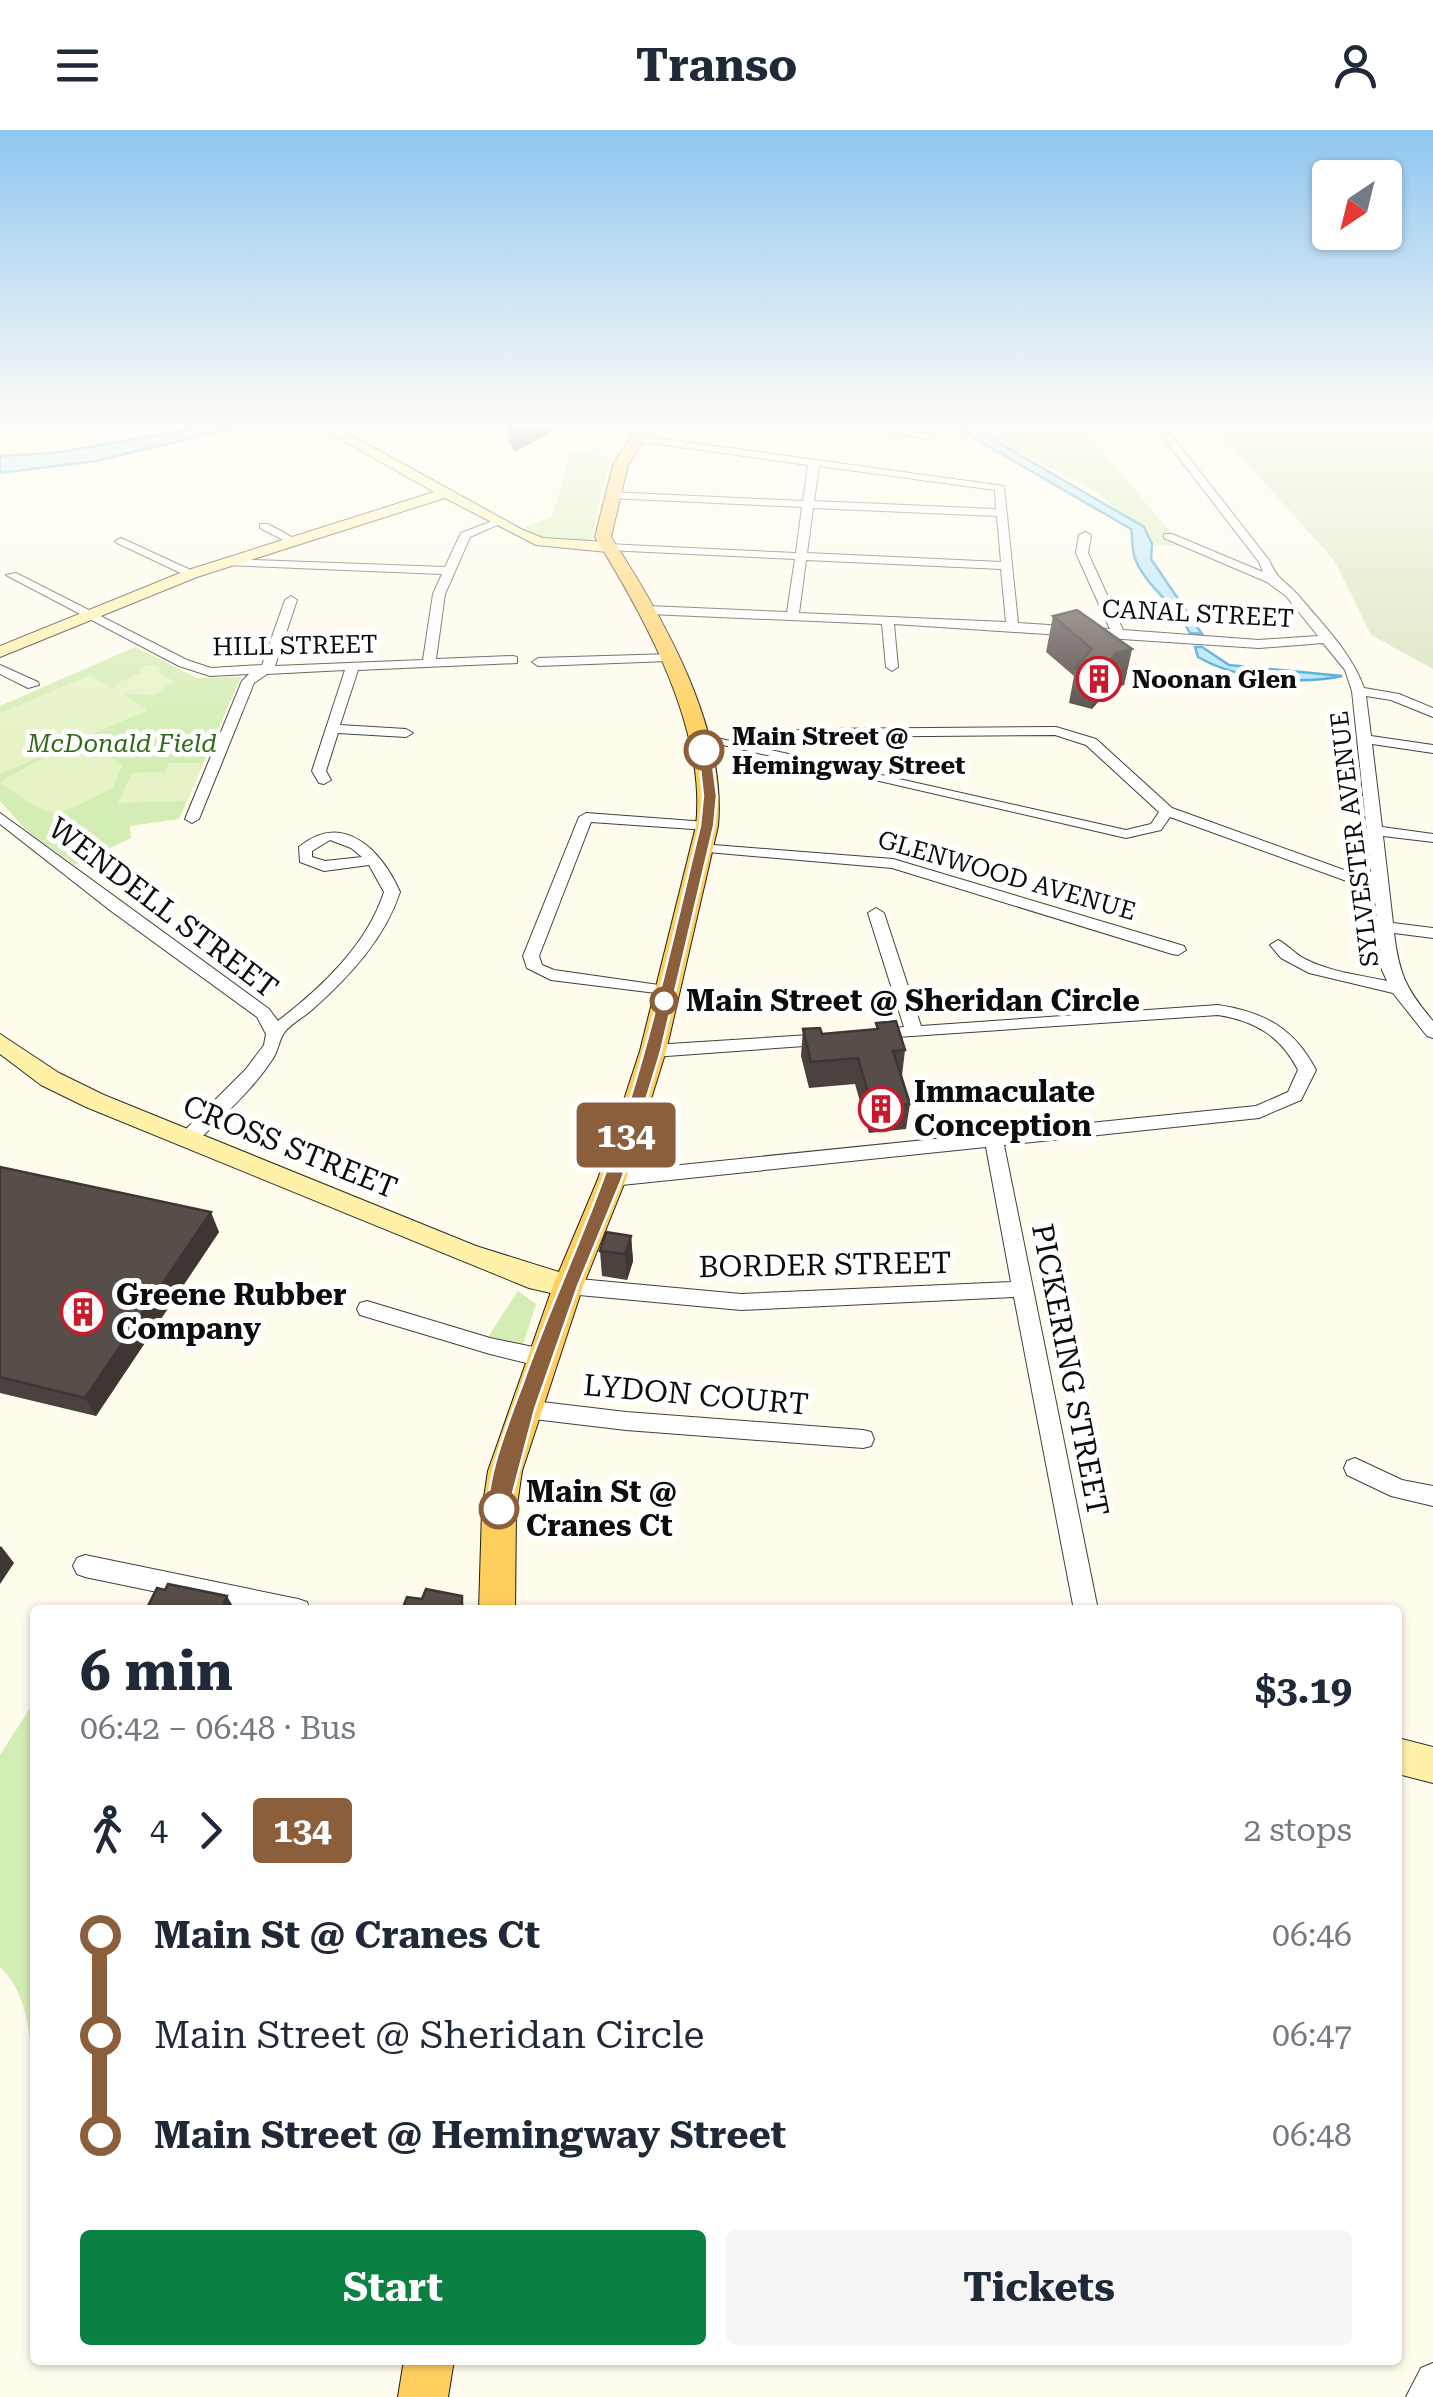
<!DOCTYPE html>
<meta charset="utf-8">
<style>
body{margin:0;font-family:"Roboto Serif",serif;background:#f6f6f7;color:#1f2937;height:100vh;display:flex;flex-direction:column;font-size:38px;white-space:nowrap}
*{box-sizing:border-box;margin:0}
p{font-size:32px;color:#747a83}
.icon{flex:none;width:55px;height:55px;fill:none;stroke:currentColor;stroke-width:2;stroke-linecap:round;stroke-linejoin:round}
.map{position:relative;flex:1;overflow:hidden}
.panel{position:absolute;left:30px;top:1475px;width:1372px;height:760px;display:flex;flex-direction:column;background:#fff;border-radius:10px;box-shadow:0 2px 8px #0004}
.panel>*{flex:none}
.badge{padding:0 20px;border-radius:8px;font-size:35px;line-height:65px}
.needle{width:65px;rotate:215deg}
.controls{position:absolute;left:1312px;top:30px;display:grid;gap:20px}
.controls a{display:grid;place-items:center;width:90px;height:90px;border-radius:10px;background:#fff;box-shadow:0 2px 8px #0004;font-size:50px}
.map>.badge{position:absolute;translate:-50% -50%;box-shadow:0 0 0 5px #fff}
.legs{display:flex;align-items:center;gap:15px;height:110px;padding:0 50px;font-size:32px}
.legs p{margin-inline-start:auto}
.head{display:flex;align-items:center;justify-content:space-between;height:170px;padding:0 50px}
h1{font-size:55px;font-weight:700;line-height:75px}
.cta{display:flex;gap:20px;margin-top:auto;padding:20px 50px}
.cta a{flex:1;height:115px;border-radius:10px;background:#0b8043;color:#fff;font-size:40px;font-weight:700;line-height:115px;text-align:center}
.cta a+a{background:#f6f6f7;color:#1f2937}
ul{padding:0 50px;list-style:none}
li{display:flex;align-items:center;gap:35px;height:100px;font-size:38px}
li i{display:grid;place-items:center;width:15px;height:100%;margin:0 12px;background:currentColor}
li i::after{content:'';width:25px;height:25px;margin:-12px;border:8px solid;border-radius:50%;background:#fff}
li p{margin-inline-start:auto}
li:first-child i{background:linear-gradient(#0000 50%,currentColor 0)}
li:last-child i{background:linear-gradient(currentColor 50%,#0000 0)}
header{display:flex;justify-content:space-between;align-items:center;height:130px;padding:0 50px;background:#fff;font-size:45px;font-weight:700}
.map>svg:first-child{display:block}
.green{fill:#d4edb4}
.cemetery{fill:#d8e3bc}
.pitch{fill:#e6f3c6}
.water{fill:#ade2fb;stroke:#2f9dd8;stroke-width:2.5}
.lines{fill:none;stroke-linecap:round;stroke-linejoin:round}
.street-casing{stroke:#404040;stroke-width:2}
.secondary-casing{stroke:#2f2f2f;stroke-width:2}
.primary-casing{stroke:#1e1e1e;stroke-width:2}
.street{fill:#fff;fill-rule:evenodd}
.secondary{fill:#fff1a8;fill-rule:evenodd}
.primary{fill:#ffcf5d;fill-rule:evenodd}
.wall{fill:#4b423f}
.shaded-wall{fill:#3d3633}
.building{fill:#574d49;stroke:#3d3633;stroke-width:2.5}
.line-1{fill:#8b5e3c;stroke:#fff;stroke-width:2.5}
.stop-1-dot{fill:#fff;stroke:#8b5e3c;stroke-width:5}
.labels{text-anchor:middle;stroke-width:10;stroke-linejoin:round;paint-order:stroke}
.far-street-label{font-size:25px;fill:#0d0d0d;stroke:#fff}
.far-poi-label{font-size:25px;font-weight:bold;fill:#0d0d0d;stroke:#fff;text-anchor:start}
.far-stop-label{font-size:25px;font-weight:bold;fill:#0d0d0d;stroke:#fff;text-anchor:start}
.far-park-label{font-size:25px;font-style:italic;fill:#2e6a18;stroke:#fff}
.street-label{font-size:30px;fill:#0d0d0d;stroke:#fff}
.stop-label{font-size:30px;font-weight:bold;fill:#0d0d0d;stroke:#fff;text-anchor:start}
.poi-label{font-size:30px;font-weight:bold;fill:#0d0d0d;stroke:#fff;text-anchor:start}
</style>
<header><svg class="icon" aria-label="menu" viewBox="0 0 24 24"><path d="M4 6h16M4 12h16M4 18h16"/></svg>Transo<svg class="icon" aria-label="person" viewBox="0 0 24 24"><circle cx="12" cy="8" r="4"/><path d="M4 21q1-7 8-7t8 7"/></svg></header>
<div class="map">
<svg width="1433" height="2267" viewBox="0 0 1433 2267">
<rect width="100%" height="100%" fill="#fffbed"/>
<path class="green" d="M973,297H1082L1182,416L1144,414L1100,364Z
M571,323L611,325L591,410L549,411L520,399L552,387Z
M135,517L197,548L241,547L179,689L130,696L131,708L75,735L28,702L0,671V576Z
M518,1161L536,1174L522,1218L486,1210Z
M35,1570V1977C30,1931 36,1871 0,1837V1625Z"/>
<path class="cemetery" d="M1214,297H1433V539L1371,505L1334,430Z"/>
<path class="pitch" d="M148,535L161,537L157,542L174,551L154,565L123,564L148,580L0,644V583L91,545L115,560L117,553L141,543L140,538Z
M74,620C93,621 108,621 122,636L113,658C52,688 56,693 0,652L46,626Z
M169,633H203L187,671L118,673L132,643L164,642Z"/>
<path class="water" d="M203,297H238L96,331L0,343V326L54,323Z
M955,297H972L1144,397L1152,414L1151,429L1202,504L1190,503C1177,475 1148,459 1136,431C1131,421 1133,408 1131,399Z
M1195,517H1202L1229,535L1342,546C1299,555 1238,550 1198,527Z"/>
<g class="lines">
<defs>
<path id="street" d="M855,297H882L933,306L928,309Z
M1155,297H1165L1269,430C1279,452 1284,449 1299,466C1322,494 1352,523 1364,558L1399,564L1433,578V587L1391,570L1366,566L1371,606L1433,615V623L1372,614L1382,697L1433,704V712L1383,706L1393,793L1433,798V808L1394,803C1399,844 1406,859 1433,891V908L1427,906L1393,863L1309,843L1281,828L1270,815L1278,810C1288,815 1295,824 1305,829C1330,842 1360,845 1387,851L1382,840L1374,761L1170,687L1161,700L1126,708L693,608L700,604L743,614L764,603L811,599L1056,597L1096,609L1172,678L1372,750L1352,561L1345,540L1323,513L1259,518L894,494L898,537L892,541L886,537L882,494L649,484L643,480L649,476L787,482L795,429L607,420L601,417L607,414L796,423L802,377L610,368L605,365L610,362L803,371L808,335L631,310L635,305L1004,356L1018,493L1110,499L1076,423L1079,405L1085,402L1091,405L1088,423L1123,500L1259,510L1318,506L1286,466L1267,452L1164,408V404H1172L1263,442L1259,432ZM819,336L995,360L996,379L814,371ZM813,378L997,386L1001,432L807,423ZM806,430L1001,439L1006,492L799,483ZM1055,605L1086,615L1159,682L1151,694L1126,700L757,617L767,611L811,607Z
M495,390L504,392L470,407L445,464L436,529L513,526L517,527V533L358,540L340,595L406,599L413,603L406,607L338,603L326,641L331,650L324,654L319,653L312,641L345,540L267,544L254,553L199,689L192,693L185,689L242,551L249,544L210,546L179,536L6,445L16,443L187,530L211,538L262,535L285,470L291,466L297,470L275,536L423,530L433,464L442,444L226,435L220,432L226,429L445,437L461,403Z
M260,394H268L299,411L289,413L260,398Z
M121,408L195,442L197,444L187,446L117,413L115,411Z
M672,524L674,527L668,531L538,536L532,532L538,528Z
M0,535L38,552L39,555L28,558L0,544Z
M0,683L269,879L278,891C321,858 367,815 384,762L369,735L324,741L300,732L299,717C343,680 382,721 400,762C385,808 350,846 314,878C306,886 290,894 284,903C279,910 278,922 272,930C251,962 220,988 194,1015L187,1017L178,1010L180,1005L246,939L264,915L266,904L257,887L111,781L0,694ZM330,710L351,718L362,727L325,731L312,727V721Z
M586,683L707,692L714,696L707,700L591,692L539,826L542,835L554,840L666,856L674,861L672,865L551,850L527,838L523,826L579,687Z
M701,714L893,729L1184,816L1186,820L1178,825L1172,824L892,738L696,721V715Z
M876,778L884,783L921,896L1218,875C1264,882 1294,898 1316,940L1301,970L1259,988L1004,1015L1098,1480H1074L1014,1167L741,1180L568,1164L561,1162L558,1156L561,1150L568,1148L741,1164L1011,1152L986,1017L612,1056L603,1049L612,1042L1256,976L1288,962L1298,940C1281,906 1255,891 1218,885L868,909L865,905L868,901L904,897L868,783Z
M826,904L832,906L835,910L832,914L653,927L644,921L653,915Z
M367,1171L490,1208L543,1219L550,1222L554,1228L550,1234L543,1237L490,1224L360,1185L357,1179L360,1173Z
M525,1270L626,1282L863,1300L871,1302L874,1309L871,1316L863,1318L626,1300L525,1288L517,1285L514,1279L517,1273Z
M1355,1328L1402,1350L1433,1356V1376L1391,1366L1347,1345L1344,1338L1347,1331Z
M85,1425L298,1469L307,1472L310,1480H244L85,1447L77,1444L73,1436L77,1428Z
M1433,2233V2267H1406L1421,2238Z"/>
<path id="secondary" d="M319,297H336L523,400L543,408L607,412L615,417L607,422L536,415L445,368L197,447L0,527V516L185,441L434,362Z
M0,904L59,943L104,965L476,1116L578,1148L582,1156L578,1164L568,1167L529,1158L86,977L41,955L0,924Z
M1398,1608L1433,1617V1653L1398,1644Z"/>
<path id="primary" d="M637,297H652L628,335L611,407C663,487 727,598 718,696L666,921L626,1049L583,1156L522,1341L516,1381L515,1480H479L482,1381L488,1341L553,1156L598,1049L640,921L696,696C707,599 645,488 595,407L613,335Z
M404,2230H454L448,2267H398Z"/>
</defs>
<use href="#street" class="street-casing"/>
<use href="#secondary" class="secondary-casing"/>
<use href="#primary" class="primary-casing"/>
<use href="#street" class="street"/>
<use href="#secondary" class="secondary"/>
<use href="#primary" class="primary"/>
</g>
<path class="wall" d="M508,297H553L547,304L515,322L509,313Z
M1053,486L1132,519L1124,555L1108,560L1092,579L1069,573L1074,546L1046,522Z
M876,893L905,920L902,946L910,974L906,999L869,1003L855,954L809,958L801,926L803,899L822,904L876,899Z
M0,1037L219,1102L96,1286L0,1263Z
M631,1106L633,1131L627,1150L602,1146L600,1121Z"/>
<path class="shaded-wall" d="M512,297H553L547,304L515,322Z
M1132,519L1124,555L1108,560L1092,579L1100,543L1116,523Z
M211,1082L219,1102L96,1286L85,1268Z
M631,1106L633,1131L627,1150L625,1124Z
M1,1416L14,1433L0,1454V1417Z
M227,1466L235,1480H221Z"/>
<path class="building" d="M1077,480L1132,519L1116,523L1100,543L1076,537L1092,519L1053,486Z
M896,891L905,920L893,921L910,974L872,977L858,928L811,932L803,899L820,898L822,904L878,899L876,893Z
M0,1037L211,1082L85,1268L0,1247Z
M606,1102L631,1106L625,1124L600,1121Z
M168,1454L227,1466L221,1480H146L157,1458L165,1460Z
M426,1459L462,1466V1480H402L407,1467L422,1469Z"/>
<linearGradient id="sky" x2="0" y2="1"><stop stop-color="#90c6f0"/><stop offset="0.48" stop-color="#fffdf7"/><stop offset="1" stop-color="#fffdf7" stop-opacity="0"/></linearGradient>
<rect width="1433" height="614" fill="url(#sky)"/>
<path class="line-1" d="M704,616L711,620L717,666L714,696L661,921L622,1049L578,1156L535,1279L507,1386L499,1389L491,1386C479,1360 515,1276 525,1247C549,1180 579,1115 603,1049C646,934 671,814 700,696L703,666L698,620Z"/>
<defs>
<symbol id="building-ring" viewBox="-11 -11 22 22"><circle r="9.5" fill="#fff" stroke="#c81a2c" stroke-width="1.5"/><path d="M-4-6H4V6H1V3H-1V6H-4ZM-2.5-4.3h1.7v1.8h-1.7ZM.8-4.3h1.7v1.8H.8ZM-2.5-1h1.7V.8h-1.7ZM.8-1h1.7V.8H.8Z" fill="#c81a2c"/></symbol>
</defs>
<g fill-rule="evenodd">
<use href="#building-ring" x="1074" y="524" width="50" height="50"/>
<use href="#building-ring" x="856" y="954" width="50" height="50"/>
<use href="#building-ring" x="58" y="1157" width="50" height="50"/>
</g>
<g class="stop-1-dot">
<circle cx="704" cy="620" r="18"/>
<circle cx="664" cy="871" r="12"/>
<circle cx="499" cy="1379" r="18"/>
</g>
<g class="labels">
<g class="far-street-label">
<text transform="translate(1198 483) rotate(3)" y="9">CANAL STREET</text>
<text transform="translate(295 515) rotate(-1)" y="9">HILL STREET</text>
<text transform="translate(1354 709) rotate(-97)" y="9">SYLVESTER AVENUE</text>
<text transform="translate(1007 745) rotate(16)" y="9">GLENWOOD AVENUE</text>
</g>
<g class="far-poi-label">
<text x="1132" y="558">Noonan Glen</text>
</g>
<g class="far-stop-label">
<text x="732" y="615">Main Street @<tspan x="732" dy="29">Hemingway Street</tspan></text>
</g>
<g class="far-park-label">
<text x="122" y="622">McDonald Field</text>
</g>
<g class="street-label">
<text transform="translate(163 778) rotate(37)" y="10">WENDELL STREET</text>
<text transform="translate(290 1017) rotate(22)" y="10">CROSS STREET</text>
<text transform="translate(825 1135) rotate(-1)" y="10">BORDER STREET</text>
<text transform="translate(1070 1240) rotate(79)" y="10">PICKERING STREET</text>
<text transform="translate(696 1265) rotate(5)" y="10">LYDON COURT</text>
</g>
<g class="stop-label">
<text x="686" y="881">Main Street @ Sheridan Circle</text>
<text x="526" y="1372">Main St @<tspan x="526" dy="34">Cranes Ct</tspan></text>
</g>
<g class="poi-label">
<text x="914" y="972">Immaculate<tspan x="914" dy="34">Conception</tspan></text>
<text x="116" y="1175">Greene Rubber<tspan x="116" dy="34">Company</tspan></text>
</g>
</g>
</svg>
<div class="controls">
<a><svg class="needle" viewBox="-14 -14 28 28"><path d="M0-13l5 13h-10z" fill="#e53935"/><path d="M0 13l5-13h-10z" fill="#747a83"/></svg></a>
</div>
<b class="badge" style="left:626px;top:1005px;background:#8b5e3c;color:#fff">134</b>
<section class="panel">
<div class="head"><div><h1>6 min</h1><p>06:42 – 06:48 · Bus</p></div><b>$3.19</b></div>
<div class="legs"><svg class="icon" aria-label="walk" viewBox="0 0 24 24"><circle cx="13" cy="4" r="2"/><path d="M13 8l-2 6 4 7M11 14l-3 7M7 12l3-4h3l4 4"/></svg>4<svg class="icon" aria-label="forward" viewBox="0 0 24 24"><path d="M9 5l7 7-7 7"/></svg><b class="badge" style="background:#8b5e3c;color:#fff">134</b><p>2 stops</p></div>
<ul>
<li><i style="color:#8b5e3c"></i><b>Main St @ Cranes Ct</b><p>06:46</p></li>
<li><i style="color:#8b5e3c"></i><span>Main Street @ Sheridan Circle</span><p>06:47</p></li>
<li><i style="color:#8b5e3c"></i><b>Main Street @ Hemingway Street</b><p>06:48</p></li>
</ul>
<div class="cta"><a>Start</a><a>Tickets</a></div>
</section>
</div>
